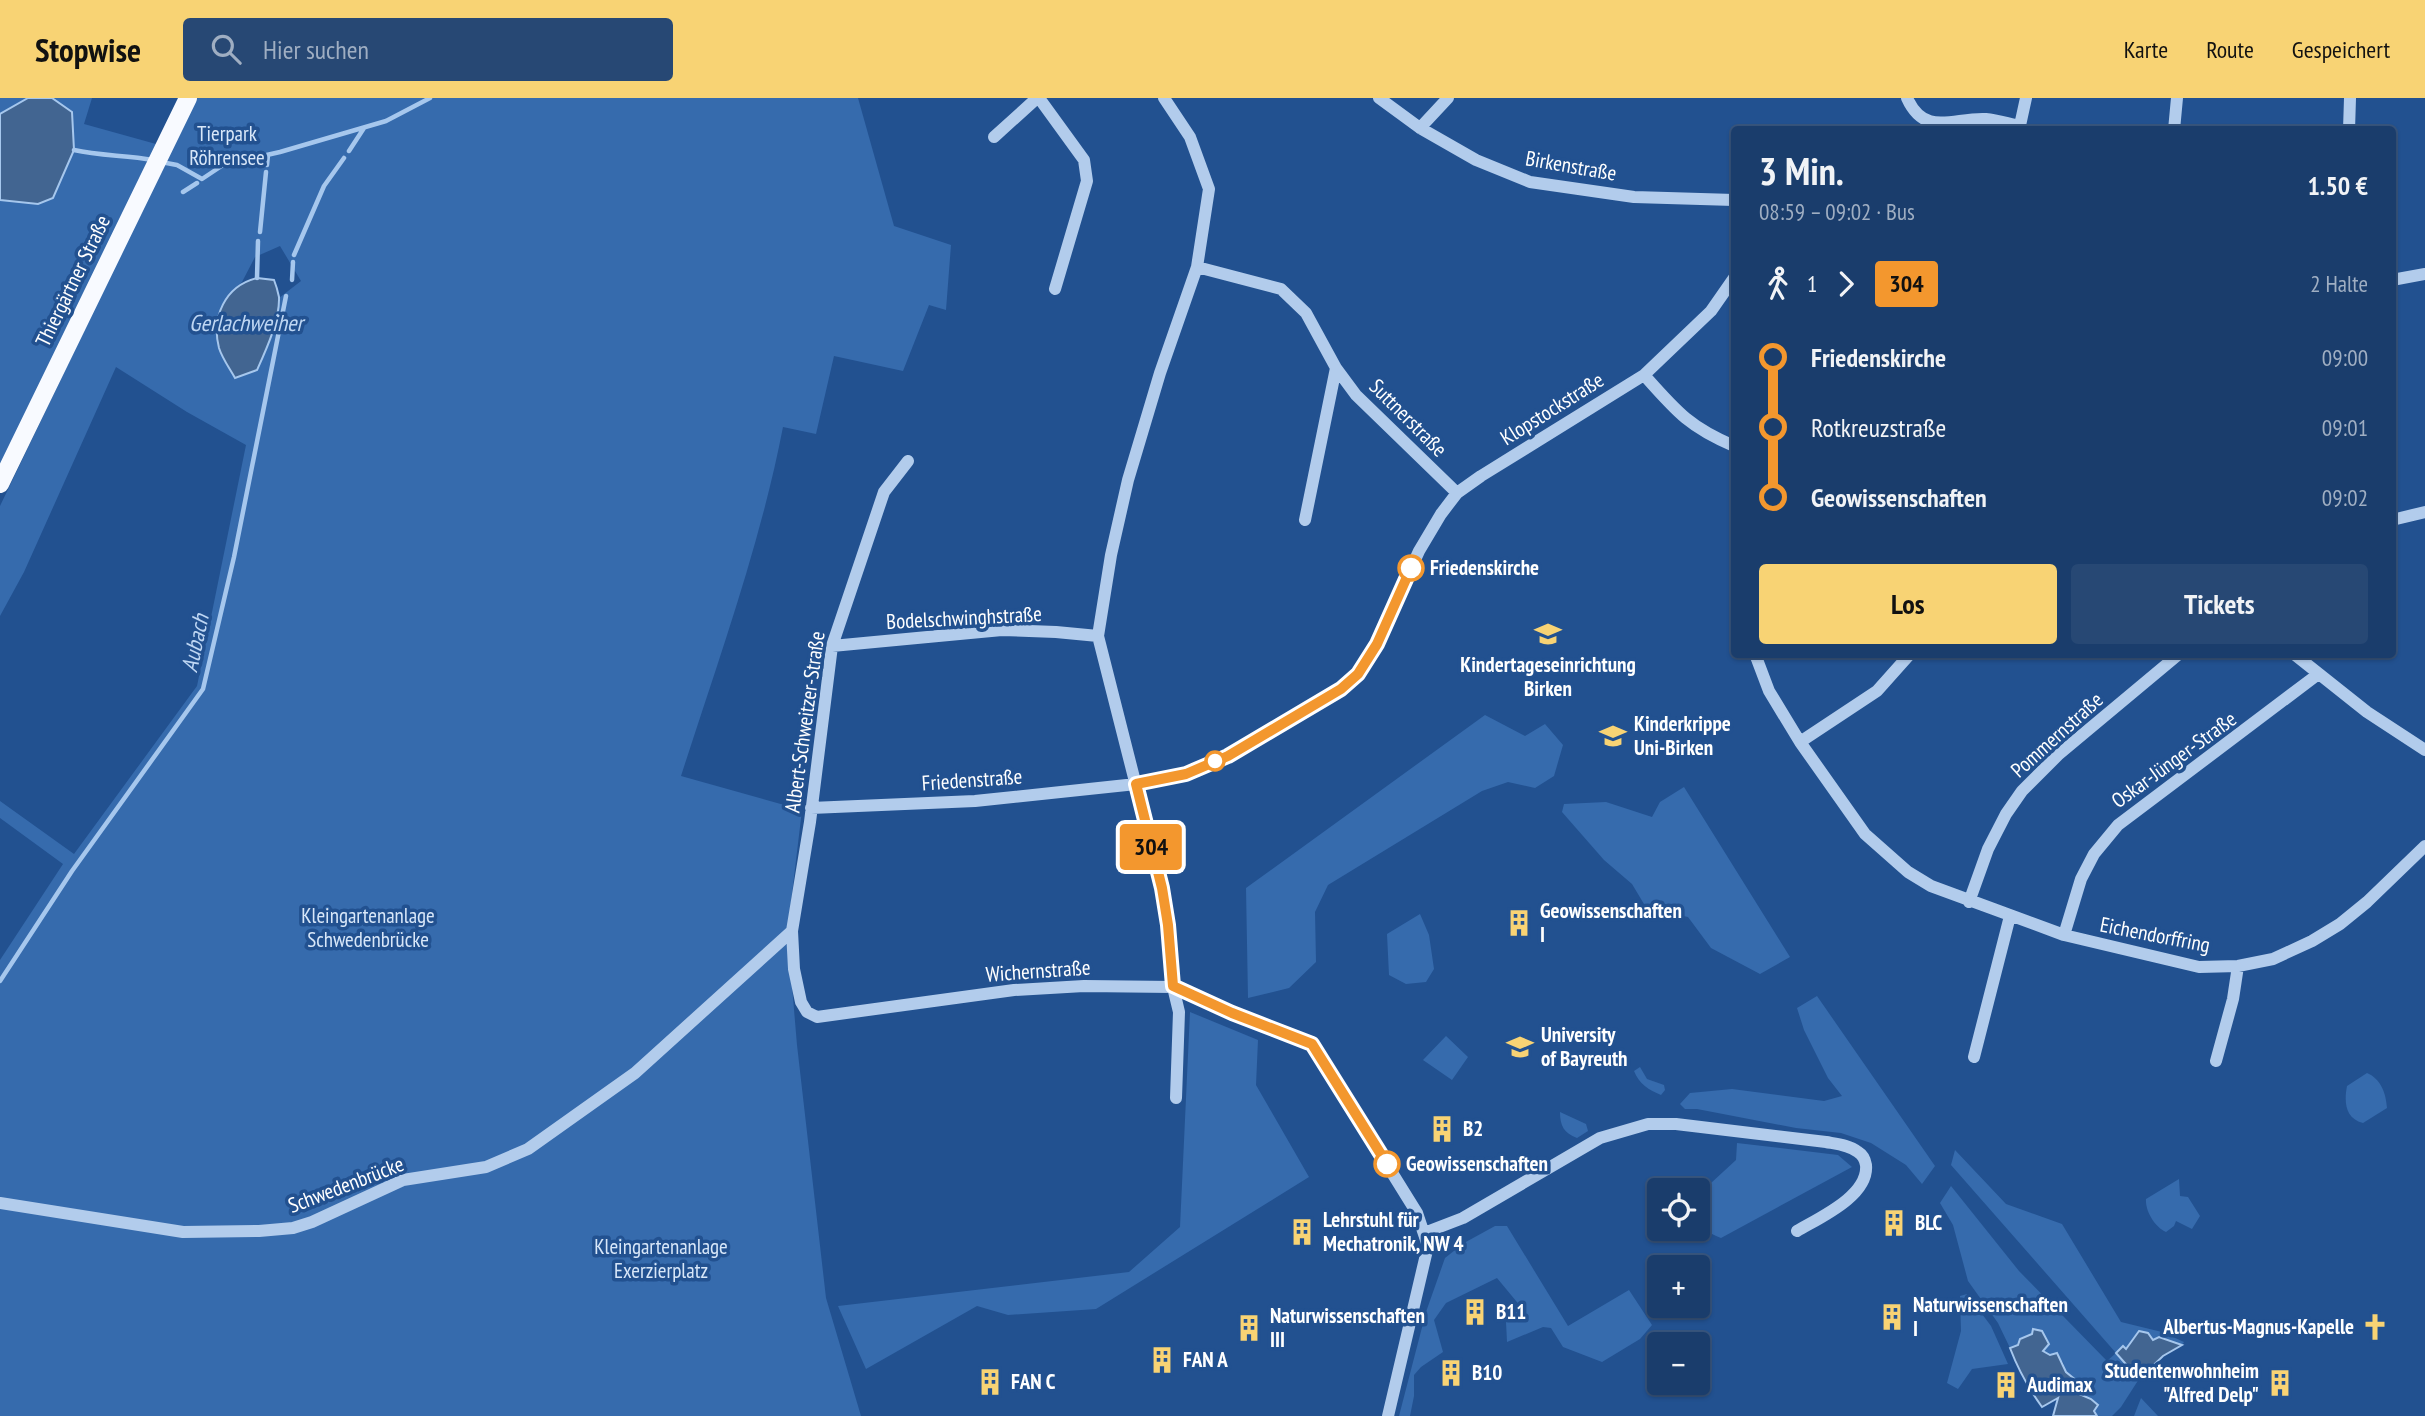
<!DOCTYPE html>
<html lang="de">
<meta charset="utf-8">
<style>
body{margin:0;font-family:"PT Sans Narrow",sans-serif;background:#274874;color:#f1f3f6;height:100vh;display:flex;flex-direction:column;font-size:26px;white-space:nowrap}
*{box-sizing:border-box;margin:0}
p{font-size:23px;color:#9faec2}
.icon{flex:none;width:38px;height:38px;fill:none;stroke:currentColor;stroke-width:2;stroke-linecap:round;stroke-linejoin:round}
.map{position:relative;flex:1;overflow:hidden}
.details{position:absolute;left:1731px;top:28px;width:665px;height:532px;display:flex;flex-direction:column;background:#1a3d6c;border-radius:7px;box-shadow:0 2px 5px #0004,0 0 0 2px #38567f}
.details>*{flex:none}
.badge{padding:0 14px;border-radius:5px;font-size:24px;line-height:46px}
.tools{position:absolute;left:1647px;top:1080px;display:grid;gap:14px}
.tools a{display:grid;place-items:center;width:63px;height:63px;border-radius:7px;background:#1a3d6c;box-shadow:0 2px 5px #0004,0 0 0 2px #38567f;font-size:35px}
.map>.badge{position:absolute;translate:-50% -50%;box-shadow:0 0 0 4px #fff}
.legs{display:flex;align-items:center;gap:10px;height:77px;padding:0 28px;font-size:23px}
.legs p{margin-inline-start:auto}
.head{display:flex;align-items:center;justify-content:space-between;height:119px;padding:0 28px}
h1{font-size:38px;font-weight:700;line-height:52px}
.button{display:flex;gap:14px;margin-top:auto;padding:14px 28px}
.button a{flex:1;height:80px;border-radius:7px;background:#f8d374;color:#111;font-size:28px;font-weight:700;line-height:80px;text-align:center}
.button a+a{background:#274874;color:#f1f3f6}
ul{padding:0 28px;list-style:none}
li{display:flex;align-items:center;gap:24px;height:70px;font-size:26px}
li i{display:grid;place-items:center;width:10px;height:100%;margin:0 9px;background:currentColor}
li i::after{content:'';width:18px;height:18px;margin:-9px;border:5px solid;border-radius:50%;background:#1a3d6c}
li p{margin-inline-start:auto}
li:first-child i{background:linear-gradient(#0000 50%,currentColor 0)}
li:last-child i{background:linear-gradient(currentColor 50%,#0000 0)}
header{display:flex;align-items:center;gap:42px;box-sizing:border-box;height:98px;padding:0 35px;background:#f8d374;color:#111}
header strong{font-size:33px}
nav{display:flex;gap:38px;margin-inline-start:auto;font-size:24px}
.search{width:490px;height:63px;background:#274874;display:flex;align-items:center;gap:18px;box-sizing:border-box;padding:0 24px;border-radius:7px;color:#9faec2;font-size:26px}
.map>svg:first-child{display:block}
.green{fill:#366bad;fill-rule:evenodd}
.water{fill:#426591;stroke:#a6c7ed;stroke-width:2}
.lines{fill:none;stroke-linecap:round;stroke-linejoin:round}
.stream{stroke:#a6c7ed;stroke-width:4.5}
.minor{stroke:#b2ccec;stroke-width:12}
.major{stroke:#f8faff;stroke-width:18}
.line-1-casing{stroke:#fff;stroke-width:16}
.line-1{stroke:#f3972e;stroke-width:10}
.stop-1-dot{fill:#fff;stroke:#f3972e;stroke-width:3.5}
.labels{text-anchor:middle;stroke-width:7;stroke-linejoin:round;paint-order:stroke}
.park-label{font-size:21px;fill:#d8e7f9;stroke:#225190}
.street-label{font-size:21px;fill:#fff;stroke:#225190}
.stop-label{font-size:21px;font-weight:bold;fill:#fff;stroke:#225190;text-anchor:start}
.poi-label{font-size:21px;font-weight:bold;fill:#fff;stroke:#225190;text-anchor:start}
.water-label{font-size:23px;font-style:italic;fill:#bed6f3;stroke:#225190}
</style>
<header>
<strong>Stopwise</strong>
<div class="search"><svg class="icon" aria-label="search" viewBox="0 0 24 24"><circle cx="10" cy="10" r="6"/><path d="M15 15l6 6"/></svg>Hier suchen</div>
<nav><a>Karte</a><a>Route</a><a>Gespeichert</a></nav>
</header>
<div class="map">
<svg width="2425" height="1318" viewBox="0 0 2425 1318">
<rect width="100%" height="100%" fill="#225190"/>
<path class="green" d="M0,0H28L0,16Z
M52,0H92L84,26L156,46L0,377V102L38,106L72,14Z
M196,0H858L894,128L951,147L946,212L929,207L903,273L834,258L816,336L783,329C760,448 718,563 681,678L802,712L789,821V852L797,947L826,1200L861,1318H0V862L63,766L0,720V703L74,756L197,588L246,347L187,314L116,269L24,474L0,518V408ZM280,148L301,183L279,200L270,243L228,197L242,184L255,159Z
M1485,617L1525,638L1545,626L1563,647L1554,678L1535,690L1508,684L1482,693L1328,787L1315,814L1316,864L1289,890L1248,900L1246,790Z
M1684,689L1790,859L1760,876L1711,850L1688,819L1670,815L1650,816L1632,786L1604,762L1562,714L1564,706L1606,704L1652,719L1660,704Z
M1420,816L1429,837L1434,871L1426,884L1406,886L1389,877L1387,836Z
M1817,898L1935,1068L1922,1086L1906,1067L1871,1045L1841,1035L1796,1030L1697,1011H1685L1680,1006L1690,995L1732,991L1824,1003L1842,998L1828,980L1804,932L1797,910Z
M1190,914L1258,942L1256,987L1309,1079L1096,1211L1008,1217L977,1208L866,1271L838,1208L1129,1174L1180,1129Z
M1446,938L1468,959L1452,982L1423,962Z
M1640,969L1647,981L1664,987L1665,992L1661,997C1649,992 1639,986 1634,973Z
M2367,975C2381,981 2386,995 2387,1010L2363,1025C2345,1020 2344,1004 2347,988Z
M1560,1014L1586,1026L1588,1033L1577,1040C1564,1035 1560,1028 1560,1014Z
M1737,1045L1838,1057L1852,1069L1721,1140C1694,1128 1697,1124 1698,1097L1736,1062Z
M1955,1052L2006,1106L2062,1126L2121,1224L2162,1234L2184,1244L2182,1247L2159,1239L2153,1242L2139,1233L2126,1251L2116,1255L2139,1281L2121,1309L2112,1318H2097L2091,1301L2077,1295V1283L2066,1274L2063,1264L2043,1253L2032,1236L2020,1241L2018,1247L2010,1250L1998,1225L1968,1183L1953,1127L1940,1105L1951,1088L2019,1173L2107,1263L2116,1255L1951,1067Z
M2179,1081L2180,1098L2188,1099L2200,1118L2192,1131L2176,1123L2174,1128L2166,1134C2155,1129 2145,1113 2146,1101Z
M1495,1128H1507L1568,1228L1629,1192L1652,1227L1640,1241L1602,1264L1563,1249L1551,1230L1543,1229L1507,1244L1506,1224L1521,1209L1497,1180L1446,1205L1434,1222L1443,1254L1421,1269L1414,1277V1298L1410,1318H1399L1426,1214L1445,1160L1464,1145Z
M1967,1196L1991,1228L2008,1266L1972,1271L1958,1291L1947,1285L1961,1233L1960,1198Z
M2141,1300L2158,1318H2134Z"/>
<path class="water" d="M28,0H52L72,14L74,52L53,100L38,106L0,102V16Z
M257,180L274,182C276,187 278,194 279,199C280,222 266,252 257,272L235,280C230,271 222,260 219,250C211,219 225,188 257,180Z
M2033,1231L2042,1233L2049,1246L2043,1253L2050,1257L2057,1255L2066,1274L2077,1283V1295L2091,1301L2098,1307L2094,1313L2097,1318H2053L2058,1300L2042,1309C2029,1291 2018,1271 2010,1250L2018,1247L2020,1241L2032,1236Z
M2139,1233L2148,1235L2153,1242L2159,1239L2182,1247L2163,1258L2139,1281L2116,1255L2123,1248L2126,1251Z"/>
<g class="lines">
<path class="stream" d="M74,52C100,58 126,57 153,62
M349,53L364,30
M161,64L177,67L202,81L223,67L280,54L386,23L430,0
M267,67L268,57
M183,94L197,85
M260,134L266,74
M294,157L324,88L344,60
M257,180L258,143
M292,182L293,164
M0,883L72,773L203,591L234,459L286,198"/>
<path class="minor" d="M1039,0L1084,62L1087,83L1055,191
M1164,0L1190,39L1209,91L1197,169L1160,275L1128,382L1111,457L1098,538L1162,790L1168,827L1173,889L1179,914L1176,1000
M1379,0L1420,30L1476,62L1530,84L1634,99L1734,102
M1907,0C1925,40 1954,19 1986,21C1998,22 2009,26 2020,28
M1420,30L1448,0
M2019,32L2026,0
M2174,32L2177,0
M2349,32L2350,0
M994,39L1037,0
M1197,169L1281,191L1306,215L1336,270L1356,297L1457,395
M2392,182L2425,176
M1644,277C1676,313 1689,329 1734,348
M908,363L884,394L832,548L810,724L792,833L794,871L801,904L807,914L817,919L1014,892L1084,888L1173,889
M1305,422L1336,270
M2392,422L2425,414
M832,548L1002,532L1056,534L1098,538
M1755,556L1769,593L1800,644L1865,736L1908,774L1931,788L2064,837L2199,869L2238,868L2273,861L2312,843L2340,826L2367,804L2425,748
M2294,556L2367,614L2425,652
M1800,644L1877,593L1910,556
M811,710L975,703L1136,686L1186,675L1228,658L1341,591L1358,576L1377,546L1419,453L1441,416L1457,395L1481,378L1644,277L1711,213L1734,180
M1969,804L1988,751L2006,716L2022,693L2058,657L2179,556
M2064,837L2081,781L2094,756L2118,727L2317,577
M1287,936L1312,946L1417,1115L1428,1148L1388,1318
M1974,959L2010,818
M2216,963L2233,901L2238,868
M0,1105L183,1134L259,1133L293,1130L312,1124L403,1082L486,1069L528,1051L635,975L792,833
M1424,1135L1463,1120L1600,1040L1648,1026H1676L1826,1044C1837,1046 1849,1047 1858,1054C1863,1057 1865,1061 1866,1067C1869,1098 1819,1120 1797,1133"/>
<path class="major" d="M0,386L188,0"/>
</g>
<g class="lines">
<defs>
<path id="line-1" d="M1387,1066L1312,946L1232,915L1173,888L1168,827L1162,790L1136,686L1186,676L1228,658L1341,591L1358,576L1377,546L1411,470"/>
</defs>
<use href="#line-1" class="line-1-casing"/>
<use href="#line-1" class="line-1"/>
</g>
<defs>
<symbol id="school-bare" viewBox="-9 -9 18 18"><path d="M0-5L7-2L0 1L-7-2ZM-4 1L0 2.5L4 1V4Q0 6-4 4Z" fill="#f8d374" stroke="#225190" stroke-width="2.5" paint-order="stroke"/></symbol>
<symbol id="building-bare" viewBox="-9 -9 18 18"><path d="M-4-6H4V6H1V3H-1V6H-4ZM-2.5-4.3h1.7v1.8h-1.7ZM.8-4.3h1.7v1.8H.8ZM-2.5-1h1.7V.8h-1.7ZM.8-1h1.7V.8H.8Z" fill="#f8d374" stroke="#225190" stroke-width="2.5" paint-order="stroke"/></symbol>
<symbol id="university-bare" viewBox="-9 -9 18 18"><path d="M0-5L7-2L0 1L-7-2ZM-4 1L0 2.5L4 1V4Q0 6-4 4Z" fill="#f8d374" stroke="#225190" stroke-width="2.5" paint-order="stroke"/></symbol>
<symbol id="church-bare" viewBox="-9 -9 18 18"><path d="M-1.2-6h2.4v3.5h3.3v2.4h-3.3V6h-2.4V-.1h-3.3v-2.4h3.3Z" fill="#f8d374" stroke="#225190" stroke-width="2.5" paint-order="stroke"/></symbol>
</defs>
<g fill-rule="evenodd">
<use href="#school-bare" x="1529" y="517" width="38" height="38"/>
<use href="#school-bare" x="1594" y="619" width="38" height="38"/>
<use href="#building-bare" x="1500" y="806" width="38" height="38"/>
<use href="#university-bare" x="1501" y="930" width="38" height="38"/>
<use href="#building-bare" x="1423" y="1012" width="38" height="38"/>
<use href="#building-bare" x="1875" y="1106" width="38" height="38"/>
<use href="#building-bare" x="1283" y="1115" width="38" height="38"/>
<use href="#building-bare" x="1456" y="1195" width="38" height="38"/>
<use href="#building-bare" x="1873" y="1200" width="38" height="38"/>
<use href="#church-bare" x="2356" y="1210" width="38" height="38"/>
<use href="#building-bare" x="1230" y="1211" width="38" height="38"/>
<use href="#building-bare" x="1143" y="1243" width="38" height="38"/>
<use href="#building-bare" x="1432" y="1256" width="38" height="38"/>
<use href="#building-bare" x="971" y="1265" width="38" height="38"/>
<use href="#building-bare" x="2261" y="1266" width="38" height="38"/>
<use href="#building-bare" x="1987" y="1268" width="38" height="38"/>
</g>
<g class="stop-1-dot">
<circle cx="1411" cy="470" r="12"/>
<circle cx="1215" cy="663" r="9"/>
<circle cx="1387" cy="1066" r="12"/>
</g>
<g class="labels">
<g class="park-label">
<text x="227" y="43">Tierpark<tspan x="227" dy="24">Röhrensee</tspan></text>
<text x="368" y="825">Kleingartenanlage<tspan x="368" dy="24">Schwedenbrücke</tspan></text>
<text x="661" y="1156">Kleingartenanlage<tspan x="661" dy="24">Exerzierplatz</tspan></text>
</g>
<g class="street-label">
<text transform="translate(1571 68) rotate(10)" y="7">Birkenstraße</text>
<text transform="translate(73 183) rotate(-64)" y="7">Thiergärtner Straße</text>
<text transform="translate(1552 311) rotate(-32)" y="7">Klopstockstraße</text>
<text transform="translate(1408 320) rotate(45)" y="7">Suttnerstraße</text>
<text transform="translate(964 520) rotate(-3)" y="7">Bodelschwinghstraße</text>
<text transform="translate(805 624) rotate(-82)" y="7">Albert-Schweitzer-Straße</text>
<text transform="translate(2057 637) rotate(-42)" y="7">Pommernstraße</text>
<text transform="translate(2174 662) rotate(-36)" y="7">Oskar-Jünger-Straße</text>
<text transform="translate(972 682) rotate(-4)" y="7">Friedenstraße</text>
<text transform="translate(2155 837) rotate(11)" y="7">Eichendorffring</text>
<text transform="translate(1038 873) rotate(-4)" y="7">Wichernstraße</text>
<text transform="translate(346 1087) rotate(-21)" y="7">Schwedenbrücke</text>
</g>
<g class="stop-label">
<text x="1430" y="477">Friedenskirche</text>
<text x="1406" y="1073">Geowissenschaften</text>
</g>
<g class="poi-label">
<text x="1548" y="574" text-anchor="middle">Kindertageseinrichtung<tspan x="1548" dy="24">Birken</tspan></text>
<text x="1634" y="633">Kinderkrippe<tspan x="1634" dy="24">Uni-Birken</tspan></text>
<text x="1540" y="820">Geowissenschaften<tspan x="1540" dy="24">I</tspan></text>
<text x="1541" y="944">University<tspan x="1541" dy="24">of Bayreuth</tspan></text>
<text x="1463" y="1038">B2</text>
<text x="1323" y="1129">Lehrstuhl für<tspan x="1323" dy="24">Mechatronik, NW 4</tspan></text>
<text x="1915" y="1132">BLC</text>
<text x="1913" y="1214">Naturwissenschaften<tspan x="1913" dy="24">I</tspan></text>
<text x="1496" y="1221">B11</text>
<text x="1270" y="1225">Naturwissenschaften<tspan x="1270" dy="24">III</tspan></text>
<text x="2354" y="1236" text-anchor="end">Albertus-Magnus-Kapelle</text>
<text x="1183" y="1269">FAN A</text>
<text x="2259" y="1280" text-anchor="end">Studentenwohnheim<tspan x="2259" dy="24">"Alfred Delp"</tspan></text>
<text x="1472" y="1282">B10</text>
<text x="1011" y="1291">FAN C</text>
<text x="2027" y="1294">Audimax</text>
</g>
<g class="water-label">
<text x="246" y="233">Gerlachweiher</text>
<text transform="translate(195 545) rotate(-78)" y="8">Aubach</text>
</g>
</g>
</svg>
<div class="tools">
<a><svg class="icon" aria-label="locate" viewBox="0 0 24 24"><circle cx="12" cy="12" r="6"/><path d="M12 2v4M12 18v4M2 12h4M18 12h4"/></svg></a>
<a>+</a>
<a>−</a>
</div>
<b class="badge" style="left:1151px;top:749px;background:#f3972e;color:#111">304</b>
<section class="details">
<div class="head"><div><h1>3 Min.</h1><p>08:59 – 09:02 · Bus</p></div><b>1.50 €</b></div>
<div class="legs"><svg class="icon" aria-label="walk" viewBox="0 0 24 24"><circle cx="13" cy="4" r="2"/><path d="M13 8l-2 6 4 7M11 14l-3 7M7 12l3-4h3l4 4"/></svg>1<svg class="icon" aria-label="forward" viewBox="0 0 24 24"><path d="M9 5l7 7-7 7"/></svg><b class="badge" style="background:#f3972e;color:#111">304</b><p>2 Halte</p></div>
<ul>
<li><i style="color:#f3972e"></i><b>Friedenskirche</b><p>09:00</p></li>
<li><i style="color:#f3972e"></i><span>Rotkreuzstraße</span><p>09:01</p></li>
<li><i style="color:#f3972e"></i><b>Geowissenschaften</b><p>09:02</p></li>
</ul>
<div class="button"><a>Los</a><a>Tickets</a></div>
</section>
</div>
